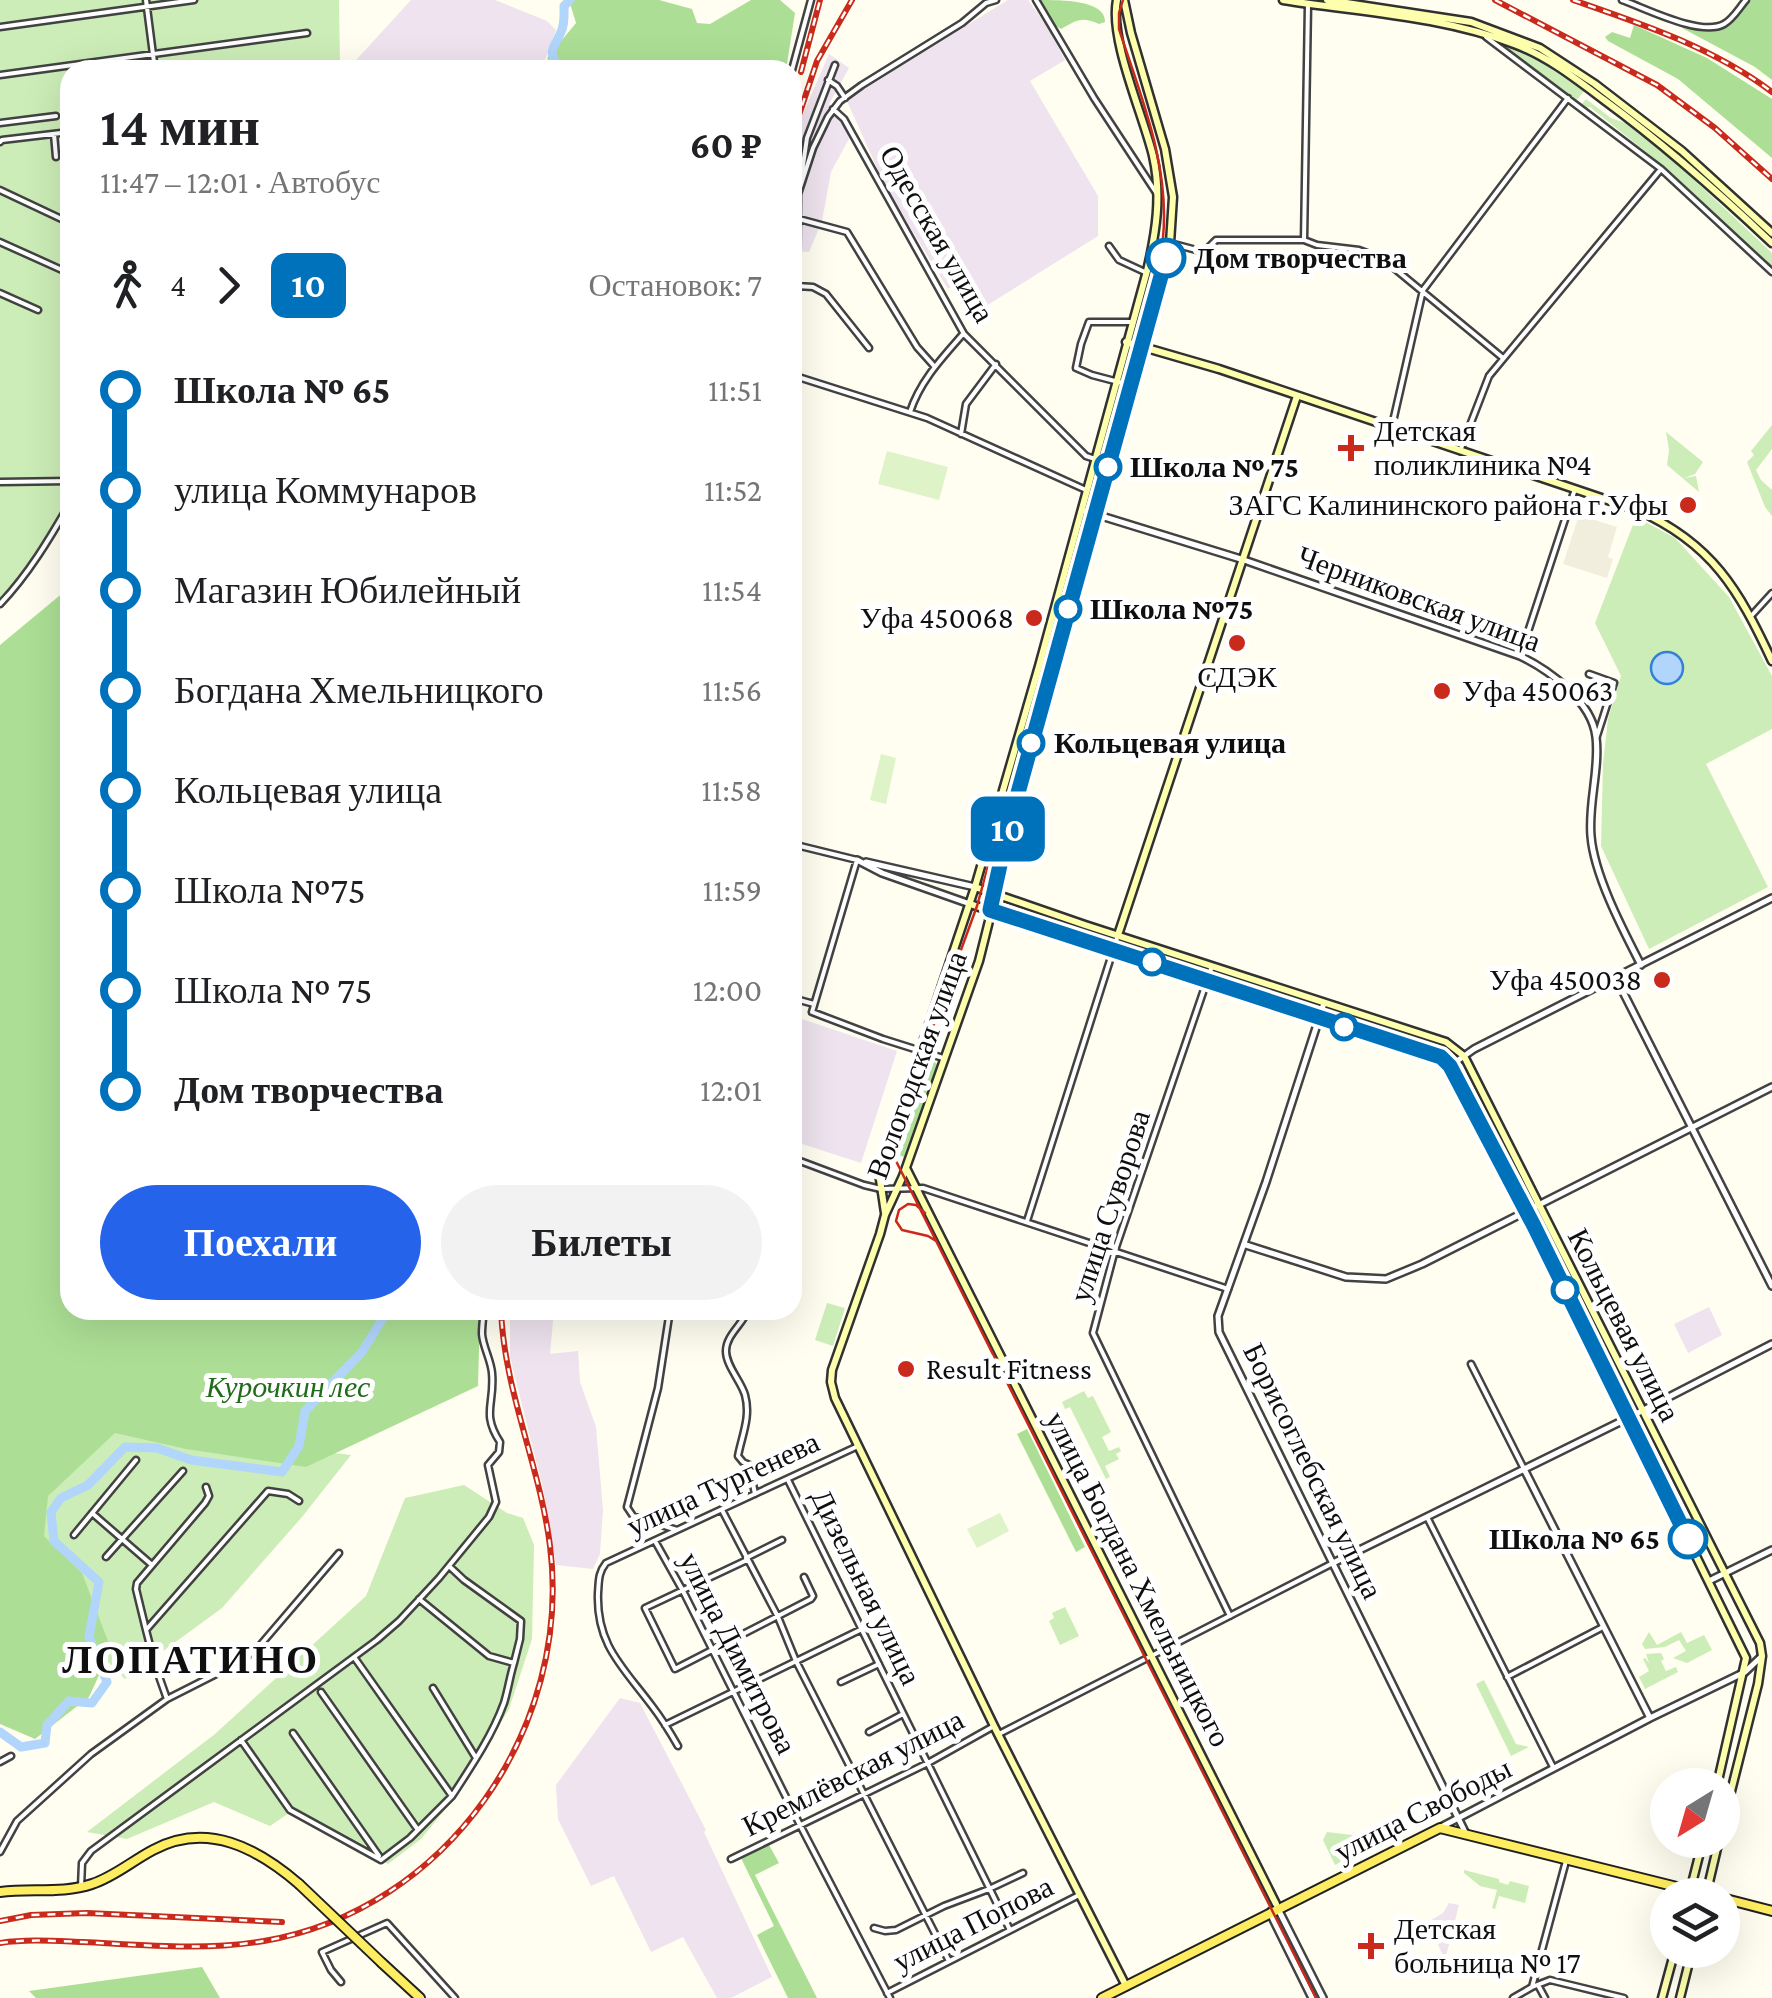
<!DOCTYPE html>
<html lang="ru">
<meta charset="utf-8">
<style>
body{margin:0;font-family:"Crimson Pro",serif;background:#f2f2f2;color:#202124;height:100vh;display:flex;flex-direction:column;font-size:38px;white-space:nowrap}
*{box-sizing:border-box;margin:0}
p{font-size:32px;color:#757577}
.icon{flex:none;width:55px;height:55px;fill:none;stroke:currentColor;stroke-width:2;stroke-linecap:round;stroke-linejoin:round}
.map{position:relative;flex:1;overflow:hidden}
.details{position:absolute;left:60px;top:60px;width:742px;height:1260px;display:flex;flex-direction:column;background:#fff;border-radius:30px;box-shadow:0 10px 40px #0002}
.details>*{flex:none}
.badge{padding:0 20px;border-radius:15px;font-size:35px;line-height:65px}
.needle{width:65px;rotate:217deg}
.fabs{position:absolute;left:1650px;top:1768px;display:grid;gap:20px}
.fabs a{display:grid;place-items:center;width:90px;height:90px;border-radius:50%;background:#fff;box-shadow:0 10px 40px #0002;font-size:50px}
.map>.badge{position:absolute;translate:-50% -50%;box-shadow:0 0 0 5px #fff}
.legs{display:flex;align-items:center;gap:15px;height:110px;padding:0 40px;font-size:32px}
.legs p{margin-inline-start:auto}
.head{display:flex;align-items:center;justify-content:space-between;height:170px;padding:0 40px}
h1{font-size:55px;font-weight:600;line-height:75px}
.cta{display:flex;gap:20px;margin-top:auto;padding:20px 40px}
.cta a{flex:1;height:115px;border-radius:60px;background:#2563eb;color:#fff;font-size:40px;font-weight:600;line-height:115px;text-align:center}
.cta a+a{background:#f2f2f2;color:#202124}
ul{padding:0 40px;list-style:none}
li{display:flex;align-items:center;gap:35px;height:100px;font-size:38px}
li i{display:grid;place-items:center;width:15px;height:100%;margin:0 12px;background:currentColor}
li i::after{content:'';width:25px;height:25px;margin:-12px;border:8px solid;border-radius:50%;background:#fff}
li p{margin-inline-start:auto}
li:first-child i{background:linear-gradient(#0000 50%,currentColor 0)}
li:last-child i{background:linear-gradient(currentColor 50%,#0000 0)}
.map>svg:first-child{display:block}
.industrial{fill:#eee3ee}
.green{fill:#ccedb7}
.forest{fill:#acdf95}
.pitch{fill:#dff3c9}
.plaza{fill:#f1eede}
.water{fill:#b1d5fb;stroke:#3380d7;stroke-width:2.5}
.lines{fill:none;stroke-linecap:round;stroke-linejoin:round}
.river{stroke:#b1d5fb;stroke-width:9}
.minor-casing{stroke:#424242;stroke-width:9}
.tertiary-casing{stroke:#424242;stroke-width:10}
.secondary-casing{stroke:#313131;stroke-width:11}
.primary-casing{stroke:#202020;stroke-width:12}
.minor{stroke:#fff;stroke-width:4}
.tertiary{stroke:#fff;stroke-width:5}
.secondary{stroke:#fdffac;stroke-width:6}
.primary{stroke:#ffed61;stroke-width:8}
.tram{stroke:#ca2a1c;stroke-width:2.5}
.rail-casing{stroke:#ca2a1c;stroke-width:6}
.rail{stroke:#fff;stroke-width:2.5;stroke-dasharray:8;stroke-linecap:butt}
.primary-bridge-casing{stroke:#202020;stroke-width:12;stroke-linecap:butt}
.primary-bridge{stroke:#ffed61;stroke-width:8}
.line-1-casing{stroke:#fff;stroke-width:22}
.line-1{stroke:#0072bc;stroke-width:15}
.stop-1-dot{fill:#fff;stroke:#0072bc;stroke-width:5}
.poi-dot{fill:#ca2a1c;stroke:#fff;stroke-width:4}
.labels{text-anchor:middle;stroke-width:10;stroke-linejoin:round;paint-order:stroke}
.street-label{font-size:30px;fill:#0f0f0f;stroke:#fff}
.stop-label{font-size:30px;font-weight:bold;fill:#0f0f0f;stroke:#fff;text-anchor:start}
.poi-label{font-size:30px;fill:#0f0f0f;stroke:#fff;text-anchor:start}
.park-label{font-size:30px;font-style:italic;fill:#206c1a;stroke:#fff}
.district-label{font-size:40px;font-weight:bold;letter-spacing:2.5px;fill:#0f0f0f;stroke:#fff}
</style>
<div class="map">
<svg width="1772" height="1998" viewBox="0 0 1772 1998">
<rect width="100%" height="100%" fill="#fffef1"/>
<path class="industrial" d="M411,0H495L547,21L556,30L545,60L551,70H347Z
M1008,0H1028L1045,23L1065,60L1030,81L1098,196V236L986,306L970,277L948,289L886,188L846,99Z
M829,54L849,68L829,104L845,118L849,139L831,172L822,221L809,252L793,251V166L800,121Z
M793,1016L897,1051L861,1163L793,1141Z
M1709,1307L1722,1335L1688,1353L1674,1324Z
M510,1310H554L550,1354L578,1351L580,1382L596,1427L603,1510L600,1554L593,1569L556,1565L543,1488L510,1357Z
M620,1698L640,1703L706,1830L704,1832L772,1977L731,1998H717L683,1937L651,1952L614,1876L591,1886L558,1819L556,1785Z
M1449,1903L1459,1905L1445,1960L1428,1922L1443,1913Z"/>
<path class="green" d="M0,0H339L340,66L337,70H70V502L0,605Z
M1499,43L1530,55L1584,91L1576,101Z
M1586,99L1611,118L1625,123L1673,160L1772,253V268L1666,168L1590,107L1585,108L1581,105Z
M1772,425V449L1756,470L1761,480L1772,490V516L1765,507L1747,462L1754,455L1751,451Z
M1666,432L1703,462L1695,474L1684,478L1696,476L1699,492L1667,465L1669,450Z
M1636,517L1675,538L1729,597L1772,676V729L1706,764L1768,887L1649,949L1601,846L1603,764L1608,719L1621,676L1595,623Z
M827,1303L845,1308L833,1346L815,1340Z
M1084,1391L1088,1398L1093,1396L1111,1432L1102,1437L1109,1451L1119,1447L1121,1451L1116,1454L1119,1459L1105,1466L1110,1477L1106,1479L1070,1407L1065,1409L1062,1402Z
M116,1428L351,1455L302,1517L222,1608L125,1679L99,1653L39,1537L43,1492Z
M464,1485L507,1513L523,1518L534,1545L532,1639L509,1709L461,1790L421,1839L388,1864L289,1813L270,1826L214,1802L127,1839L87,1832L215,1734L366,1596L405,1498Z
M1065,1607L1079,1636L1060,1645L1049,1621L1054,1618L1052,1613Z
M1649,1632L1657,1645L1681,1632L1687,1643L1704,1635L1712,1650L1687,1663L1673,1658L1686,1651L1679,1640L1665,1647L1645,1649L1642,1644Z
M1661,1653L1664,1659L1661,1661L1666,1671L1676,1667L1678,1672L1645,1689L1639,1677L1649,1671L1643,1659L1645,1658L1649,1663L1646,1654Z
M1484,1680L1516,1744L1529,1747L1511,1756L1476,1684Z
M1327,1832L1352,1835L1360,1849L1358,1853L1335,1865L1323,1840Z
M1464,1870L1499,1879V1882L1508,1885L1510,1881L1529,1886L1525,1903L1499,1896L1495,1909L1492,1908L1497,1890L1480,1886L1464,1873Z"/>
<path class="forest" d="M569,0H659L692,9L697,23L710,24L751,0H780L795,13L786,70H555L547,58L576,23Z
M1039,0C1062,0 1106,0 1105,22L1099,24C1081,16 1077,20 1061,29L1056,26Z
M1751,0H1772V80L1755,67L1682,28C1723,33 1726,34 1751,0Z
M1634,25L1707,58L1772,99V158L1678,79L1608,41L1605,37L1612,32L1630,38Z
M70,587V1310H480L478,1386L306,1467L186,1449L115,1433L48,1496L44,1536L82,1573L111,1649L89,1697L35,1739L0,1724V645Z
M930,1059L937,1064L904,1157L899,1155L898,1152Z
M1027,1429L1085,1547L1076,1552L1017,1434Z
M769,1845L779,1863L755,1875L817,1998H788L757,1935L774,1926L741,1858Z
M202,1967L220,1998H36L29,1991Z"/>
<path class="pitch" d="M887,451L948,467L939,500L878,484Z
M881,754L896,758L886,804L870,800Z
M1000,1513L1009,1531L977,1548L967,1529Z"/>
<path class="plaza" d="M1579,515L1617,527L1608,557L1613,559L1607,578L1563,564Z"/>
<path class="water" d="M1651 668a16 16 0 1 1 32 0a16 16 0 1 1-32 0Z"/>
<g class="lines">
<path class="river" d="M561,70C546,50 553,51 561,32C565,24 564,14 564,6L570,0
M0,1732L21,1747L45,1743L47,1725L69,1701L92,1703L107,1682L89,1637L99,1582L54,1541L51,1512L61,1498L88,1485L125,1447L157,1448L191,1460L282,1472L299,1446L305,1411L362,1352L388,1310"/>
<defs>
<path id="minor" d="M146,0L155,70
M1036,0L1094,98L1157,194
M1622,0C1645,8 1701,37 1724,24C1733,19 1739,8 1746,0
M0,27L194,0
M1486,37L1661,169L1772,272
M792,70L811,0
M0,75L307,33
M828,80L837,86L845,98
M833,109L844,119L964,334L1086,456L1095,459
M0,123L56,116
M54,134L56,157
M0,142L2,140L61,133
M800,185L807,138L835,65
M0,190L70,223
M799,219L847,232L917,347L934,366
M1304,240L1308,5
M0,242L62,270
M1170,243L1204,252L1216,240H1304L1317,245L1359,250L1383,259L1503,358
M1109,246L1119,260L1147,273
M797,286L813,287L826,294L869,348
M0,293L38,310
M792,341L797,307L798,194L813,148L828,117L840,101L862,85L962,23L986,3L996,0
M792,375L927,418L1086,490
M1130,385L1092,375L1076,368L1081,344L1089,322H1130
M910,412C920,381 942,358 963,334
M1392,426L1423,290L1568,98
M961,434L966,404L996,364
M1460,451L1489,376L1661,169
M0,482L70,481
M0,604C28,575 50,538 70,503
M1752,615L1772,593
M1520,656L1575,489
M1589,674L1614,683L1597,736
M792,844L857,860L812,1012L883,1039L943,1058
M1212,966L1115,1250L1093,1333L1230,1616
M792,998L814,1004
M792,1158L864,1185L881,1189L923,1188L1228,1289
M1027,1221L1118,935
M670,1310L658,1388L627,1507L633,1516L677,1530
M748,1310C743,1324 726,1335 726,1351C726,1366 741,1381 745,1395C751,1417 742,1435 738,1456L743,1462L754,1467L752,1479L755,1494
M1471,1364L1523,1467
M788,1480L1010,1930
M722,1510L778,1617L796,1661L949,1961
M92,1513L152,1565
M1427,1517L1553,1767
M74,1535L136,1460
M655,1541L683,1591L800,1825L890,1998
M106,1557L183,1471
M746,1558L782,1540
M747,1560L645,1608L675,1669L811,1599L813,1596L804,1577
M419,1599L489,1656L514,1663L520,1639L521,1621L464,1580L449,1566
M146,1630L136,1589L137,1583L205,1503L209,1496L206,1487
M354,1657L452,1796C471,1767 492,1736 504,1703C508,1690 510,1676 514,1663
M1507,1677L1603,1627
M841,1682L879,1664
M433,1688L476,1758
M321,1692L418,1830
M167,1699L155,1665L146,1630L268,1491L288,1494L299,1501
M665,1725L862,1629
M869,1732L903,1714
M293,1733L379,1856
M999,1734L1333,1563
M241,1740L290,1810L381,1860
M678,1746C670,1732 662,1719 652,1706C623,1667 596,1645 598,1593C599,1581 598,1573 606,1563L858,1446
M0,1762L11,1756
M0,1852L17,1821L91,1754L167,1699L236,1664L256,1650L339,1553
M731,1859L928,1763L994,1726
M381,1860L410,1838L452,1796
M81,1887L82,1863L91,1851L377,1640L399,1621L439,1578L489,1517L496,1502L488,1465L499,1452L500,1442C481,1413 495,1404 492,1373C491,1360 483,1347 482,1334C482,1326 483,1318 484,1310
M874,1928L885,1931L896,1930L944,1906L989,1889L1023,1873
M341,1982L331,1970L322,1952L387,1923L455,1998
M1538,1985L1545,1998
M1532,1987L1566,1861
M887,1993L1079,1895
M1513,1998L1532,1987L1550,1980L1624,1998"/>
<path id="tertiary" d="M1082,510L1244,560L1520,656C1549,670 1592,701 1596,737C1600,769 1588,803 1591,836C1594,875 1623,930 1641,965
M857,860L882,873L970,904
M866,862L975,887
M1616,978L1772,1286
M1324,1003L1266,1182L1218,1316L1219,1332L1466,1834
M1450,1066L1474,1049L1772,898
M1246,1245L1346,1277L1386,1279L1422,1264L1772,1087
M1524,1469L1650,1718
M1333,1563L1628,1418L1772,1344
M1709,1581L1772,1550
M1443,1826L1650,1718L1745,1672L1762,1656
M1277,1907L1323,1998
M1271,1911L1270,1913L1312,1998"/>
<path id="secondary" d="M1124,0L1131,33L1165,149L1173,197L1170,243L1000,857L989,921L979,961L903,1176L885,1215L880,1234L832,1370L831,1382L835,1398L994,1726L1126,1986
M1283,0C1359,12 1442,16 1514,44C1547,56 1576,79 1604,100C1664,144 1718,192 1772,243
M1327,0L1471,22L1540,48L1595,84L1682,151L1772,233
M1126,342L1219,369L1637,510C1712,543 1739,590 1772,661
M975,887L1085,925L1446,1042L1464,1056L1760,1643L1762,1656L1758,1684L1722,1827
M970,904L1441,1057L1450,1066L1534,1226L1746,1658L1717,1785
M1118,935L1297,396
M906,1168L1276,1904
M885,1213L879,1173L975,887L1039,666L1147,271C1156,232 1162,196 1153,156C1143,114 1109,40 1117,0
M1689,1895L1703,1840
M1706,1895L1719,1840
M1662,1998L1675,1950
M1680,1998L1692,1950"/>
<path id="primary" d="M0,1892C30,1888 63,1894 92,1884C114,1877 132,1861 153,1850C207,1821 257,1848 299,1884
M1722,1898L1772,1911
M382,1963L420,1998
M1102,1998L1440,1828L1709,1895"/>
</defs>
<use href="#minor" class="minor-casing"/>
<use href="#tertiary" class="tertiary-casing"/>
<use href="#secondary" class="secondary-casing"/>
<use href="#primary" class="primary-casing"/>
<use href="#minor" class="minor"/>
<use href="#tertiary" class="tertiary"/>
<use href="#secondary" class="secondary"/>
<use href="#primary" class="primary"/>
<path class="tram" d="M1123,0L1119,13V29C1141,97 1170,165 1163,238L977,906L930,1035L895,1141L893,1155L1316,1998
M925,1213L916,1205L908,1204L899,1210L896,1221L902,1230L928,1236L936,1241"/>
<defs>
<path id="rail" d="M1495,0L1657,85L1715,128L1772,179
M1573,0C1642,24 1712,47 1772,92
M801,72L820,0
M792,136L817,61L852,0
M0,1921L31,1915L87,1913L282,1922
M0,1943C27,1939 55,1941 83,1942C143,1945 204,1951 264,1941C447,1910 573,1728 550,1546C540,1466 504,1391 501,1310"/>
</defs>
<use href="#rail" class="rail-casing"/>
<use href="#rail" class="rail"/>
<defs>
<path id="primary-bridge" d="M299,1884L382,1963"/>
</defs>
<use href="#primary-bridge" class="primary-bridge-casing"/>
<use href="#primary-bridge" class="primary-bridge"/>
</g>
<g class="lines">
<defs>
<path id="line-1" d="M1166,258L1008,829L990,910L1441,1057L1450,1066L1534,1226L1688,1539"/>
</defs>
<use href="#line-1" class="line-1-casing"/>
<use href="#line-1" class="line-1"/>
</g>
<g class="stop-1-dot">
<circle cx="1166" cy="258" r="18"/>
<circle cx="1108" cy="467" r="12"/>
<circle cx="1068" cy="609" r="12"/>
<circle cx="1031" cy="743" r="12"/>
<circle cx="1152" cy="962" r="12"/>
<circle cx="1344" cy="1027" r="12"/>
<circle cx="1565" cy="1290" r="12"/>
<circle cx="1688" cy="1539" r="18"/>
</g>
<g class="poi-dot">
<path d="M1346 433h10v10h10v10h-10v10h-10v-10h-10v-10h10z"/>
<circle cx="1688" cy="505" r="10"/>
<circle cx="1034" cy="618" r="10"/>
<circle cx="1237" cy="643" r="10"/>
<circle cx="1442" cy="691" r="10"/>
<circle cx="1662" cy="980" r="10"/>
<circle cx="906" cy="1369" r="10"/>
<path d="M1366 1931h10v10h10v10h-10v10h-10v-10h-10v-10h10z"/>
</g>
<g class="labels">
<g class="street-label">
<text transform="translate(937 234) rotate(60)" y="10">Одесская улица</text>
<text transform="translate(1419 599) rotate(20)" y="10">Черниковская улица</text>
<text transform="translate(917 1065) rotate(-70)" y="10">Вологодская улица</text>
<text transform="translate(1110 1206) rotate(-72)" y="10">улица Суворова</text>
<text transform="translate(1624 1325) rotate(63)" y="10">Кольцевая улица</text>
<text transform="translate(1313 1471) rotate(64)" y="10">Борисоглебская улица</text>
<text transform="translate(723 1484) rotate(-25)" y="10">улица Тургенева</text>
<text transform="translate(1138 1579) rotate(63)" y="10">улица Богдана Хмельницкого</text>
<text transform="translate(866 1587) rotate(64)" y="10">Дизельная улица</text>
<text transform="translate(738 1653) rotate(63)" y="10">улица Димитрова</text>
<text transform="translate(853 1773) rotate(-27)" y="10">Кремлёвская улица</text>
<text transform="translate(1423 1810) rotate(-27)" y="10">улица Свободы</text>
<text transform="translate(973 1924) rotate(-27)" y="10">улица Попова</text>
</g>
<g class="stop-label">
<text x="1194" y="268">Дом творчества</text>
<text x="1130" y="477">Школа № 75</text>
<text x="1090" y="619">Школа №75</text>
<text x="1054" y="753">Кольцевая улица</text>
<text x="1660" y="1549" text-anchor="end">Школа № 65</text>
</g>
<g class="poi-label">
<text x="1374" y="441">Детская<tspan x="1374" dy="34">поликлиника №4</tspan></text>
<text x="1668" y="515" text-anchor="end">ЗАГС Калининского района г.Уфы</text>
<text x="1014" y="628" text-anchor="end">Уфа 450068</text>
<text x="1237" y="687" text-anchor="middle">СДЭК</text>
<text x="1462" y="701">Уфа 450063</text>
<text x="1642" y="990" text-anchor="end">Уфа 450038</text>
<text x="926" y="1379">Result Fitness</text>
<text x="1394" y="1939">Детская<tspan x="1394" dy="34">больница № 17</tspan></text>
</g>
<g class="park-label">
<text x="288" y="1397">Курочкин лес</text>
</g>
<g class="district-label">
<text x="191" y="1673">ЛОПАТИНО</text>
</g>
</g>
</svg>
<div class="fabs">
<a><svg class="needle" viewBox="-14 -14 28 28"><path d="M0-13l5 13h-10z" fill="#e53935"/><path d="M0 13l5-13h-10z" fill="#757577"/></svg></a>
<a><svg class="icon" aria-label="layers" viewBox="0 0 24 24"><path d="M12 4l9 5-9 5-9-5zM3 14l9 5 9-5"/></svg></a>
</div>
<b class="badge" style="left:1008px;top:829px;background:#0072bc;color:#fff">10</b>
<section class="details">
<div class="head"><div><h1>14 мин</h1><p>11:47 – 12:01 · Автобус</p></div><b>60 ₽</b></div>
<div class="legs"><svg class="icon" aria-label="walk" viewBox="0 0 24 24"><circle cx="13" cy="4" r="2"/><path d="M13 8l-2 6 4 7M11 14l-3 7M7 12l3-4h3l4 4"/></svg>4<svg class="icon" aria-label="forward" viewBox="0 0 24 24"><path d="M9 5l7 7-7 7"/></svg><b class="badge" style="background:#0072bc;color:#fff">10</b><p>Остановок: 7</p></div>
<ul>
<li><i style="color:#0072bc"></i><b>Школа № 65</b><p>11:51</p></li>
<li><i style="color:#0072bc"></i><span>улица Коммунаров</span><p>11:52</p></li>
<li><i style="color:#0072bc"></i><span>Магазин Юбилейный</span><p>11:54</p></li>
<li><i style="color:#0072bc"></i><span>Богдана Хмельницкого</span><p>11:56</p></li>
<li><i style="color:#0072bc"></i><span>Кольцевая улица</span><p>11:58</p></li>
<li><i style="color:#0072bc"></i><span>Школа №75</span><p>11:59</p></li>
<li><i style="color:#0072bc"></i><span>Школа № 75</span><p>12:00</p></li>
<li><i style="color:#0072bc"></i><b>Дом творчества</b><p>12:01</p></li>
</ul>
<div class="cta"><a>Поехали</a><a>Билеты</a></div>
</section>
</div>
